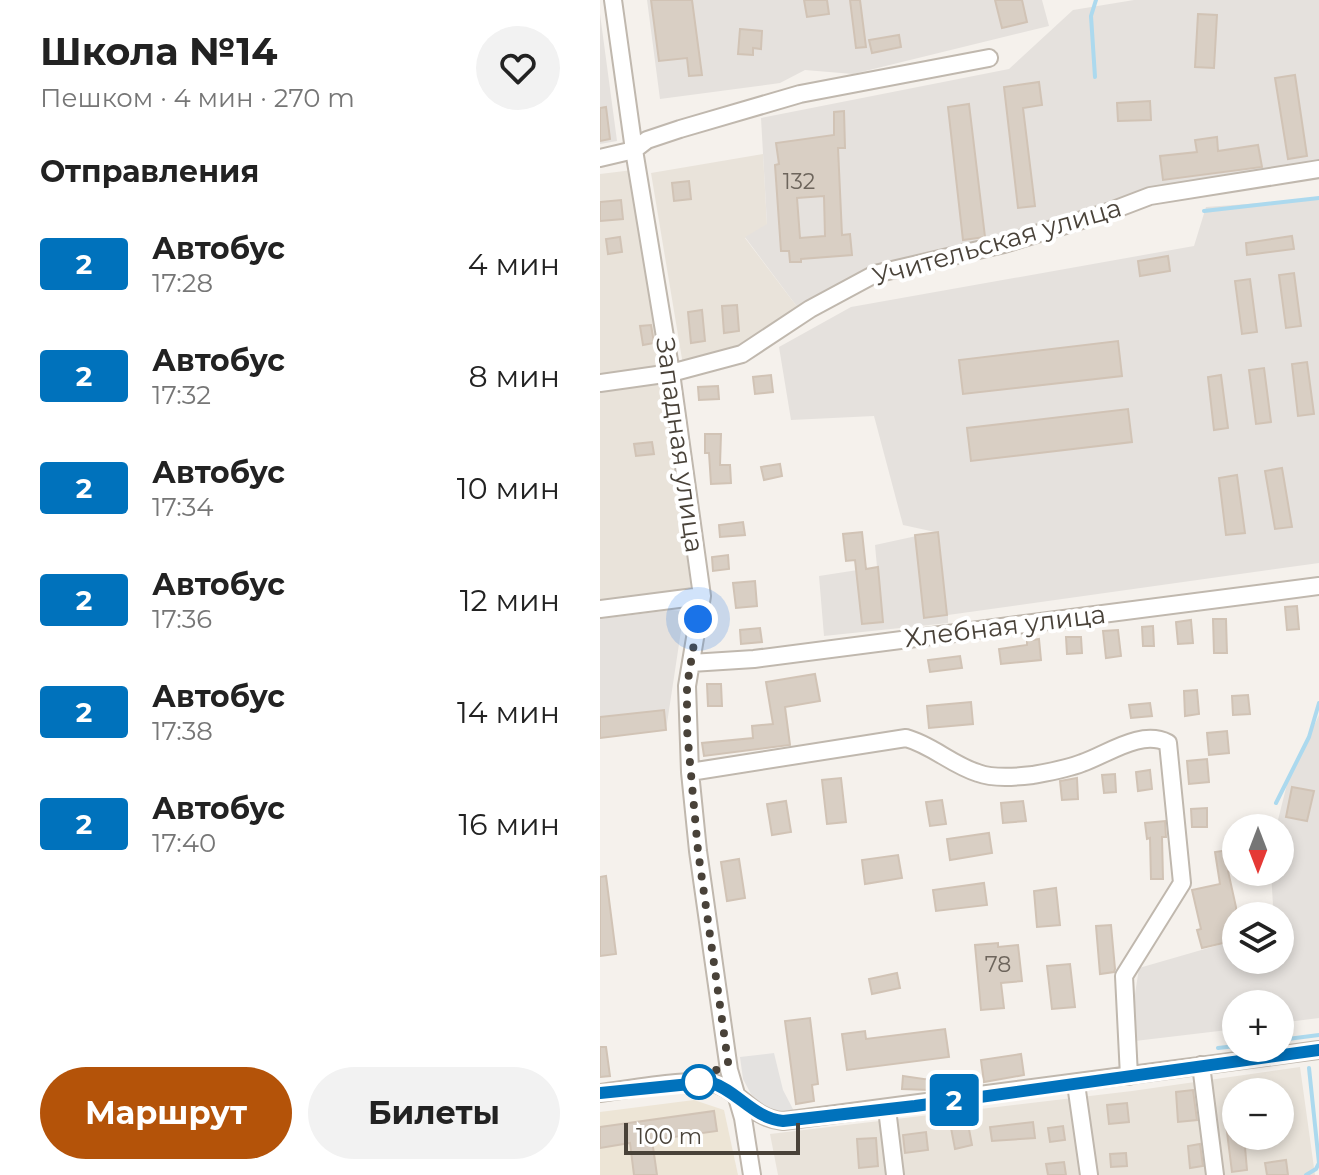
<!DOCTYPE html>
<html lang="ru">
<meta charset="utf-8">
<style>
body{margin:0;font-family:Montserrat,sans-serif;background:#f2f2f2;color:#222;height:100vh;display:flex;flex-direction:column;font-size:30px;white-space:nowrap}
*{box-sizing:border-box;margin:0}
p{font-size:26px;color:#767676}
.icon{flex:none;width:44px;height:44px;fill:none;stroke:currentColor;stroke-width:2;stroke-linecap:round;stroke-linejoin:round}
.map{position:relative;flex:1;overflow:hidden}
.side{display:flex;flex-direction:column;background:#fff;width:600px}
.side>*{flex:none}
.badge{padding:0 16px;border-radius:6px;font-size:28px;line-height:52px}
.needle{width:52px;rotate:180deg}
.controls{position:absolute;left:622px;top:814px;display:grid;gap:16px}
.controls a{display:grid;place-items:center;width:72px;height:72px;border-radius:50%;background:#fff;box-shadow:0 4px 12px #0003;font-size:40px}
.scale{position:absolute;left:24px;bottom:20px;width:176px;box-sizing:border-box;padding-left:8px;border:4px solid #494239;border-top:0;font-size:22px;line-height:28px;white-space:nowrap;color:#494239;-webkit-text-stroke:6px #fff;paint-order:stroke}
.you{position:absolute;width:40px;height:40px;margin:-20px;border:6px solid #fff;border-radius:50%;background:#1a73e8;box-shadow:0 0 0 12px #1a73e833}
.map>.badge{position:absolute;translate:-50% -50%;box-shadow:0 0 0 4px #fff}
h2{padding:0 40px;font-size:30px;line-height:72px}
.round{display:grid;place-items:center;flex:none;width:84px;height:84px;border-radius:42px;background:#f2f2f2}
.overview{display:flex;align-items:center;justify-content:space-between;height:136px;padding:0 40px}
h1{font-size:38px;font-weight:700;line-height:60px}
.button{display:flex;gap:16px;margin-top:auto;padding:16px 40px}
.button a{flex:1;height:92px;border-radius:48px;background:#b45309;color:#fff;font-size:32px;font-weight:700;line-height:92px;text-align:center}
.button a+a{background:#f2f2f2;color:#222}
ul{padding:0;list-style:none}
li{display:flex;align-items:center;gap:24px;height:112px;padding:0 40px}
li div{flex:1}
li b{display:block;font-size:30px}
li em{font-style:normal}
li .badge{min-width:88px;font-weight:700;text-align:center}
main{display:flex;flex:1;min-height:0}
.map>svg:first-child{display:block}
.residential{fill:#e9e3da;fill-rule:evenodd}
.industrial{fill:#e5e1dd}
.education{fill:#ede5d6}
.parking{fill:#e4e2e0}
.lines{fill:none;stroke-linecap:round;stroke-linejoin:round}
.stream{stroke:#acd9ee;stroke-width:4}
.building{fill:#d9cfc4;stroke:#d1c3b5;stroke-width:2;fill-rule:evenodd}
.minor-casing{stroke:#c0b8ae;stroke-width:20}
.minor{stroke:#fff;stroke-width:16}
.line-casing{stroke:#fff;stroke-width:18}
.line{stroke:#0072bc;stroke-width:12}
.walk{stroke:#494239;stroke-width:8;stroke-dasharray:0 14.4}
.stop-dot{fill:#fff;stroke:#0072bc;stroke-width:4}
.labels{text-anchor:middle;stroke-width:8;stroke-linejoin:round;paint-order:stroke}
.number-label{font-size:22px;fill:#6d655c}
.street-label{font-size:26px;fill:#494239;stroke:#fff}
</style>
<main>
<section class="side">
<div class="overview"><div><h1>Школа №14</h1><p>Пешком · 4 мин · 270 m</p></div><a class="round"><svg class="icon" aria-label="heart" viewBox="0 0 24 24"><path d="M12 20l-8-8c-3-5 5-10 8-4 3-6 11-1 8 4z"/></svg></a></div>
<h2>Отправления</h2>
<ul>
<li><span class="badge" style="background:#0072bc;color:#fff">2</span><div><b>Автобус</b><p>17:28</p></div><em>4 мин</em></li>
<li><span class="badge" style="background:#0072bc;color:#fff">2</span><div><b>Автобус</b><p>17:32</p></div><em>8 мин</em></li>
<li><span class="badge" style="background:#0072bc;color:#fff">2</span><div><b>Автобус</b><p>17:34</p></div><em>10 мин</em></li>
<li><span class="badge" style="background:#0072bc;color:#fff">2</span><div><b>Автобус</b><p>17:36</p></div><em>12 мин</em></li>
<li><span class="badge" style="background:#0072bc;color:#fff">2</span><div><b>Автобус</b><p>17:38</p></div><em>14 мин</em></li>
<li><span class="badge" style="background:#0072bc;color:#fff">2</span><div><b>Автобус</b><p>17:40</p></div><em>16 мин</em></li>
</ul>
<div class="button"><a>Маршрут</a><a>Билеты</a></div>
</section>
<div class="map">
<svg width="719" height="1175" viewBox="0 0 719 1175">
<rect width="100%" height="100%" fill="#f5f1ec"/>
<path class="residential" d="M163,154L167,225L145,238L198,308L147,348L83,365L51,173Z
M33,170L63,367L91,590L0,602V174Z
M700,1067L715,1175H178L170,1134L532,1091ZM636,1092H680V1136H636Z"/>
<path class="industrial" d="M47,0H442L449,26L253,74L205,70L180,83L60,99Z
M534,0H719V163L393,244L198,308L145,237L167,224L161,118L409,69L473,10Z
M0,14L17,141L0,144Z
M719,199V563L348,615V623L224,636L219,576L277,567L275,545L335,532L303,525L274,416L191,420L179,347L251,307L594,246L606,207Z
M71,610L84,611L66,730L0,738V619Z
M719,715V1018L680,1023V1004H636V1029L535,1041V994L539,968L636,940V960H680V916H640L639,913L673,905L671,872H680V828H676L687,784Z"/>
<path class="education" d="M94,1100L124,1110L138,1175H0V1112Z"/>
<path class="parking" d="M174,1053L183,1090L194,1111H176L163,1105L151,1094L143,1079L140,1057Z"/>
<g class="lines">
<path class="stream" d="M495,77L491,16L496,0
M604,211L719,198
M676,803L709,737L719,703
M680,1040L719,1035
M618,1048L636,1046
M706,1175L716,1169L719,1163L709,1068"/>
</g>
<path class="building" d="M51,0H92L102,75L89,76L87,58L59,61Z
M204,0H227L229,14L207,17Z
M250,0H260L266,47L256,48Z
M395,0H422L427,22L402,28Z
M598,14L617,15L614,68L595,67Z
M140,29L162,31L161,49L153,48V55L138,54Z
M299,35L301,47L272,53L269,40Z
M695,75L707,156L688,159L675,78Z
M439,82L442,105L423,108L435,206L418,208L404,87Z
M550,101L551,120L518,121L517,103Z
M369,104L385,237L363,240L348,107Z
M6,107L10,139L0,141V108Z
M244,111L245,148H238L242,235L250,234L252,255L201,259V262H190L189,251H181L175,165L179,164L176,143L234,135V112ZM224,196L225,236L200,238L197,198Z
M617,137L618,151L658,145L662,167L563,180L560,156L597,152L595,140Z
M89,181L91,199L74,201L72,183Z
M21,200L23,219L0,221V202Z
M692,236L694,249L647,255L646,243Z
M20,237L22,252L8,254L6,239Z
M568,256L570,271L540,276L538,261Z
M694,273L701,326L686,328L679,275Z
M650,279L657,332L642,334L635,281Z
M137,305L139,331L124,333L122,306Z
M102,310L105,341L91,343L88,312Z
M51,325L54,343L43,345L40,326Z
M518,341L522,376L363,394L359,360Z
M707,362L714,414L698,416L692,364Z
M664,368L671,422L656,424L649,370Z
M171,375L173,392L155,394L153,377Z
M621,375L628,428L614,430L608,377Z
M118,386L119,399L99,400L98,387Z
M528,409L532,442L371,461L367,428Z
M105,434H121L120,465H130L131,483L111,484L109,453H105Z
M52,442L54,454L36,456L34,444Z
M180,464L182,476L164,480L161,467Z
M682,468L692,527L675,529L665,471Z
M637,475L645,533L626,535L619,478Z
M143,522L145,535L120,537L119,525Z
M262,532L266,569L278,567L283,622L262,624L255,560L246,561L243,534Z
M338,532L347,615L324,618L315,535Z
M128,555L129,569L113,571L112,557Z
M155,581L157,606L136,608L133,583Z
M697,606L699,629L687,630L685,607Z
M613,619H626L627,653H614Z
M591,620L593,643L578,644L576,622Z
M553,626L554,646H543L542,627Z
M160,628L162,642L141,644L140,630Z
M518,630L521,656L506,658L503,631Z
M466,637H481L482,653L467,654Z
M439,639L441,660L401,664L399,649L427,645V641Z
M360,656L362,668L330,672L328,660Z
M215,674L220,701L185,707L190,745L104,756L102,743L153,738L152,726L173,724L166,682Z
M107,684H121L122,706H108Z
M597,690L599,714L585,716L584,691Z
M648,695L650,714L633,715L632,696Z
M371,702L373,724L329,728L327,706Z
M550,703L552,716L531,718L529,705Z
M64,710L66,730L0,738V717Z
M627,731L629,753L609,755L607,733Z
M607,759L609,782L589,784L587,761Z
M550,770L552,789L538,791L536,772Z
M515,774L516,792L504,793L502,775Z
M241,778L246,822L227,824L222,780Z
M477,778L478,799L462,800L460,781Z
M692,787L714,791L707,821L686,817Z
M342,800L346,824L330,826L326,802Z
M186,801L191,832L172,835L167,804Z
M423,801L426,821L403,823L401,803Z
M607,808V827H592L591,809Z
M565,821L566,837H562L563,879H551L550,838L547,839L545,823Z
M389,833L392,853L350,860L347,839Z
M636,849V869L628,871L636,907V940L602,948L597,930L601,929L592,890L620,884L615,852Z
M298,855L302,878L265,884L262,860Z
M139,859L145,898L127,901L121,862Z
M6,876L16,954L0,956V877Z
M384,883L387,905L336,911L333,890Z
M456,888L460,925L437,927L434,891Z
M511,925L515,969L514,972L500,974L496,926Z
M398,943V947L418,945L422,981L401,983L404,1008L381,1010L375,945Z
M470,964L475,1007L452,1009L447,966Z
M297,973L300,988L272,994L269,979Z
M210,1018L218,1084L212,1085L214,1101L196,1104L185,1021Z
M345,1029L349,1057L247,1070L242,1034L265,1031L266,1039Z
M0,1047H6L10,1076L0,1077Z
M421,1054L424,1075L384,1082L381,1060Z
M303,1076L331,1080L330,1090L302,1089Z
M593,1090L597,1120L578,1122L576,1092Z
M527,1103L529,1122L509,1124L507,1105Z
M114,1111L117,1131L52,1140L57,1175H34L30,1143L0,1148V1127Z
M433,1122L435,1138L392,1141L390,1127Z
M368,1124L372,1145L355,1149L351,1128Z
M626,1124H636V1136H644L647,1170L632,1172Z
M463,1126L465,1140L450,1142L448,1128Z
M326,1132L328,1150L305,1153L303,1135Z
M276,1138L278,1166L259,1168L257,1139Z
M600,1144L603,1166L590,1168L588,1146Z
M526,1153L527,1166L511,1167L510,1154Z
M686,1160L688,1175H667L665,1163Z
M464,1162L466,1175H448L446,1164Z"/>
<g class="lines">
<defs>
<path id="minor" d="M13,0L34,150L71,373L102,596L87,686L90,772L98,851L129,1070L143,1118L152,1175
M0,158L34,150L47,140L80,129L200,94L389,58
M0,383L71,373L142,354L210,309L275,274L404,244L508,212L550,196L719,169
M0,609L102,596
M91,663L154,659L719,586
M90,772L306,738C332,745 352,765 378,773C394,779 416,777 433,775C449,772 467,769 482,763C508,754 541,729 568,743L582,883L524,976L529,1076
M601,1065L615,1175
M476,1084L489,1175
M0,1093C26,1090 97,1076 119,1085C145,1096 152,1118 183,1121L719,1050
M287,1109L295,1175"/>
</defs>
<use href="#minor" class="minor-casing"/>
<use href="#minor" class="minor"/>
</g>
<g class="lines">
<defs>
<path id="line" d="M0,1093L110,1082C138,1091 153,1118 183,1121L315,1106L719,1050"/>
</defs>
<use href="#line" class="line-casing"/>
<use href="#line" class="line"/>
<path class="walk" d="M98,619L87,686V730L98,851L128,1062L99,1082"/>
</g>
<circle class="stop-dot" cx="99" cy="1082" r="16"/>
<g class="labels">
<g class="number-label">
<text x="199" y="189">132</text>
<text x="398" y="972">78</text>
</g>
<g class="street-label">
<text transform="translate(397 242) rotate(-16)" y="9">Учительская улица</text>
<text transform="translate(80 445) rotate(82)" y="9">Западная улица</text>
<text transform="translate(405 626) rotate(-7)" y="9">Хлебная улица</text>
</g>
</g>
</svg>
<div class="controls">
<a><svg class="needle" viewBox="-14 -14 28 28"><path d="M0-13l5 13h-10z" fill="#e53935"/><path d="M0 13l5-13h-10z" fill="#767676"/></svg></a>
<a><svg class="icon" aria-label="layers" viewBox="0 0 24 24"><path d="M12 4l9 5-9 5-9-5zM3 14l9 5 9-5"/></svg></a>
<a>+</a>
<a>−</a>
</div>
<div class="scale">100 m</div>
<div class="you" style="left:98px;top:619px"></div>
<b class="badge" style="left:354px;top:1100px;background:#0072bc;color:#fff">2</b>
</div>
</main>
